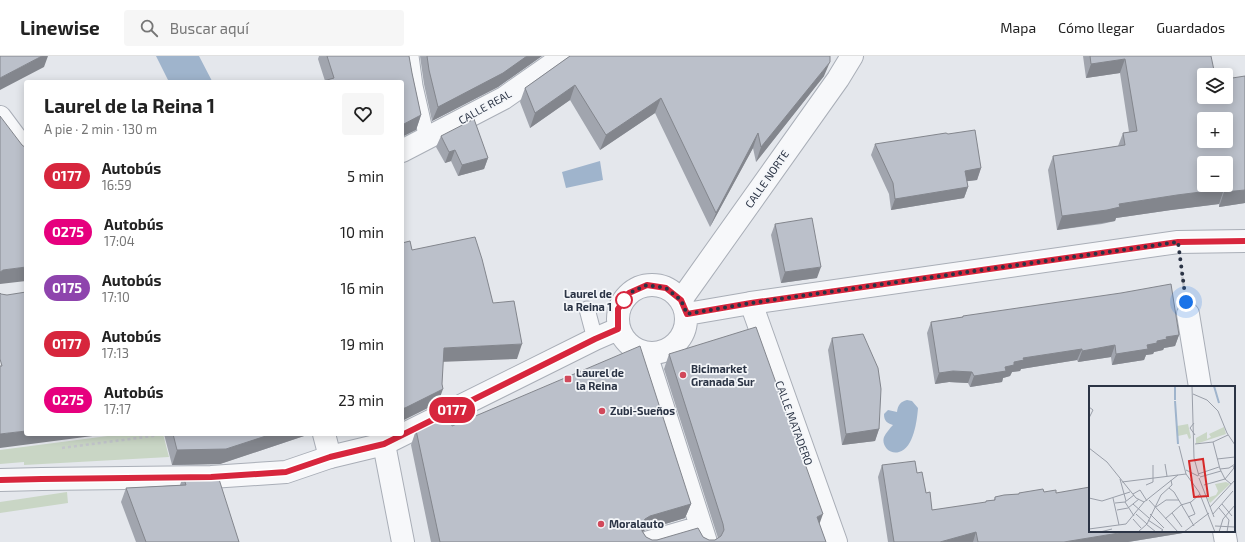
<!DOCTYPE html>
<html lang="es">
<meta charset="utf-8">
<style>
body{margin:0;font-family:"Exo 2",sans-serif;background:#f6f6f6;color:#222;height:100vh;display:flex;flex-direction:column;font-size:15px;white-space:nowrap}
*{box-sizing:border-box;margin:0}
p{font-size:13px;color:#767676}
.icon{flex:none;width:22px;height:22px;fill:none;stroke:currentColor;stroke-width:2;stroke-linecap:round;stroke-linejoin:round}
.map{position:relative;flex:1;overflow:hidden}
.sheet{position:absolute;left:24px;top:24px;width:380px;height:356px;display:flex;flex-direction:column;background:#fff;border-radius:4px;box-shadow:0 2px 10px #0003}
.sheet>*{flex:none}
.badge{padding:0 8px;border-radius:13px;font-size:14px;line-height:26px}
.fabs{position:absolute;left:1197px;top:12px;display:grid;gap:8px}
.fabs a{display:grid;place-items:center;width:36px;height:36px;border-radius:4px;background:#fff;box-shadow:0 2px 10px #0003;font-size:20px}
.you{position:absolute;width:20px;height:20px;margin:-10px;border:3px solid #fff;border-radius:50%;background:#1a73e8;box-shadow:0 0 0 6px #1a73e833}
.map>.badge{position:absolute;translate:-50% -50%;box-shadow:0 0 0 2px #fff}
.round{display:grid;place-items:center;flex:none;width:42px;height:42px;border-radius:4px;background:#f6f6f6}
.overview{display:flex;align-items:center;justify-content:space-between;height:68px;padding:0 20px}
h1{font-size:19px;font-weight:700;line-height:30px}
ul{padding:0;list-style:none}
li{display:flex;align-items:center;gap:12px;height:56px;padding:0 20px}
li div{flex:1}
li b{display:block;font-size:15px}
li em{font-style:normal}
li .badge{min-width:44px;font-weight:700;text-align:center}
header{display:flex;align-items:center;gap:24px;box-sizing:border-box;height:56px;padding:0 20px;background:#fff;border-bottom:1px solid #e0e0e0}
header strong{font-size:19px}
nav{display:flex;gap:22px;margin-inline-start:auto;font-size:14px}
.search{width:280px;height:36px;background:#f6f6f6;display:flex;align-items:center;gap:10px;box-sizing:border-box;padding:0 14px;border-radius:4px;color:#767676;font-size:15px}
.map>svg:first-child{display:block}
.green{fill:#c9d6c5}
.water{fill:#9fb4cc}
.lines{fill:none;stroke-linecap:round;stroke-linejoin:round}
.service-casing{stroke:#a9aeb7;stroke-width:17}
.pedestrian-casing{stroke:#a9aeb7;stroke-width:24}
.minor-casing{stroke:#a9aeb7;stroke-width:24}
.tertiary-casing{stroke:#a9aeb7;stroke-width:24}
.path{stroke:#c2c5cb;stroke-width:2.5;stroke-dasharray:3 3;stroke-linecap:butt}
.service{stroke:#f7f8fa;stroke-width:15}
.pedestrian{stroke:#f7f8fa;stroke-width:22}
.minor{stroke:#f7f8fa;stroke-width:22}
.tertiary{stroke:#f7f8fa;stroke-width:22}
.wall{fill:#a1a5ae}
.shaded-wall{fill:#83868d}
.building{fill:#bbc0ca;stroke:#83868d;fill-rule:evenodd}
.line-casing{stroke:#fff;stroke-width:9}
.line{stroke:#d7263d;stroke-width:6}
.walk{stroke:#2b3445;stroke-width:4;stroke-dasharray:0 7.2}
.stop-dot{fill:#fff;stroke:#d7263d;stroke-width:2}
.poi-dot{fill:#d1495b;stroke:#f4f6f9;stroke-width:1.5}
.labels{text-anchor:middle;stroke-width:3.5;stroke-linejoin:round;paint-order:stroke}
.street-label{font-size:11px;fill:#2b3445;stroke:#f4f6f9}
.stop-label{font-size:11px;font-weight:bold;fill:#2b3445;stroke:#f4f6f9;text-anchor:end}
.poi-label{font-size:11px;font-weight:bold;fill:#2b3445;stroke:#f4f6f9;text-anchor:start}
.inset-river{fill:none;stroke:#9fb4cc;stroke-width:2}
.inset-road{fill:none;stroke:#9a9fa9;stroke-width:1}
.view{fill:#d62828;fill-opacity:0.15;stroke:#d62828;stroke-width:2}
.inset-edge{fill:none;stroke:#2b3445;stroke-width:2}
</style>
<header>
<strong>Linewise</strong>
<div class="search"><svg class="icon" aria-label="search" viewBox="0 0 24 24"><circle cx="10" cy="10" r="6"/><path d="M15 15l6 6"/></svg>Buscar aquí</div>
<nav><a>Mapa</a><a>Cómo llegar</a><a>Guardados</a></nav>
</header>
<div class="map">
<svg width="1245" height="486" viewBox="0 0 1245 486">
<rect width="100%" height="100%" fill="#e4e7ec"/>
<path class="green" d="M123,378H163L169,401L24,409V406L0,408V394Z
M67,436L68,447L0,457V446Z"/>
<path class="water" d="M156,0H199L212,25L169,26Z
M600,105L603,124L566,132L562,116Z
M907,344L912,345L918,352C917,364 914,392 899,396C890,399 881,390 884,381C886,377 890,372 893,369C887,367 884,365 884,358L888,354L897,356C898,349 900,346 907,344Z"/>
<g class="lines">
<defs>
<path id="service" d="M411,0L415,30L427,83
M587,253L595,283"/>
<path id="pedestrian" d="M1188,258L1200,331
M1224,475L1226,486"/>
<path id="minor" d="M0,61L26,96
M402,95L504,42L564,0
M751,247L836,486
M646,298L706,486
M324,378L330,401
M384,388L403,486
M649,486L701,471"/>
<path id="tertiary" d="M618 263a34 34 0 1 1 68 0a34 34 0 1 1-68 0Z
M681,244L838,23L852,0
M687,258L751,247L1178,186L1245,185
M0,424L42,423L211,421L286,416L330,401L384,388L595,283L618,273"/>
</defs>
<use href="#service" class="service-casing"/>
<use href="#pedestrian" class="pedestrian-casing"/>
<use href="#minor" class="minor-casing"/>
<use href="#tertiary" class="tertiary-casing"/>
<path class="path" d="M1181,215L1184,231
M62,392L153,380L155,378"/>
<use href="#service" class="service"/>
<use href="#pedestrian" class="pedestrian"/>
<use href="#minor" class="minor"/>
<use href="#tertiary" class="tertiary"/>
</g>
<path class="wall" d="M319,0H409L412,17L421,59L416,74L325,25L318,3Z
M420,0H542L498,31L432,65L424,28Z
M570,0L824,20L756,106L753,92L710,171L655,57L600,94L570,44L530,72L520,46L525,32Z
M1083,0H1211L1204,41L1245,20V147L1219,151V148L1171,154L1116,162L1115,165L1102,168L1057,174L1048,114L1053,100L1118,90L1123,77L1129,76L1120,17L1086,22Z
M441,80L488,102L484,113L458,120L451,105L445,107L436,91Z
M875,88L981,112L977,124L967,125L968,131L964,142L891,154L889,138L871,99Z
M775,168L817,222L781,227L771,179Z
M963,260L1179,279L1175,290L1164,292L1163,294L1154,296L1153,298L1146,299L1144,304L1112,309L1111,301L1078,306L1077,304L1021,313L1020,315L1012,316L1010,320L1003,322L1002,326L970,331L968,327L949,326L935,328L927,277L931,266L962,261Z
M832,282L879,373L875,385L842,389L828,294Z
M669,298L819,468L826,486H431L411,389L416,374L452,370L691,448L685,462L645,474L643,476L646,481L652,484L703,481L709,484H715L718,482L664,313Z
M164,378H310L220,408L172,409Z
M882,409L917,417L932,454L986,447V445L994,444L995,441L1019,438V437L1044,436L1056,437L1090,475H1195L1128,486H888L878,421Z
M183,420L239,486H136L121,446L126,432L180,429Z"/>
<path class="shaded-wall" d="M42,0H48L44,11L0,34V22Z
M527,0H542L498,31L432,65L438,51Z
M1125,3L1120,17L1086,22L1091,8Z
M830,6L824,20L756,106L761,91Z
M575,29L570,44L530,72L535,57Z
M661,42L655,57L600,94L606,79Z
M421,59L416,74L402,81V69Z
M758,77L753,92L710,171L716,157Z
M455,94L451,105L445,107L449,96Z
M488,102L484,113L458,120L462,109Z
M981,112L977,124L961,126L965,115Z
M968,131L964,142L891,154L895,143Z
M1224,133L1219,148L1171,154L1116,162L1115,165L1057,174L1062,160L1119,148L1177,139Z
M1245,134V147L1219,151L1224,136Z
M26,211V225L0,228V216L3,214Z
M821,211L817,222L781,227L785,216Z
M1179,279L1175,290L1164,292L1163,294L1154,296L1153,298L1146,299L1144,304L1112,309L1116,298L1147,289L1157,285L1166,281Z
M522,288L517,303L439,306L444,292Z
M1115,289L1111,301L1078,306L1082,295Z
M1082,293L1077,304L1021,313L1020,315L1012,316L1010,320L1003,322L1002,326L970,331L974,320L1005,311L1014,306L1023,302Z
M953,315L972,316L968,327L949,326L935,328L939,317Z
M443,333L438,347L402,365V352Z
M879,373L875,385L842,389L846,378Z
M26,375V378H108L0,392V378Z
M272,378H310L220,408L172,409L177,394Z
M691,448L685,462L645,474L640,478L642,468L645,463L650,460Z
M823,458L818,472L817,461Z
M1131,475H1195L1128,486H1064Z
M976,476L973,486H940Z"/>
<path class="building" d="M0,0H42L0,22Z
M327,0H409L412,17L421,59L402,69V26H320L334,22Z
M427,0H527L503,17L438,51L429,14Z
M570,0H830V6L761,91L758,77L716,157L661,42L606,79L575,29L535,57L525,32Z
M1090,0H1211L1215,19H1204V41H1226V23L1245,20V134L1224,136V133L1177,139L1119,148L1120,151L1107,154L1062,160L1053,100L1125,89L1123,77L1137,75L1125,3L1091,8ZM1204,63H1226V85H1204ZM1204,107H1226V129H1204Z
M0,60L22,89L26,92V211L3,214L0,216Z
M474,63L488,102L462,109L455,94L449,96L441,80Z
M975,74L981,112L965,115L968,131L895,143L893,127L875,88L946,77L948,78Z
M812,162L821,211L785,216L775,168Z
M475,181L482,203L493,247L514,245L522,288L444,292L442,328L443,333L405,352H402V187L410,185L412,194Z
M1171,228L1179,279L1166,281L1167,283L1157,285V287L1147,289L1148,293L1116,298L1115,289L1082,295V293L1023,302L1024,304L1014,306V309L1005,311L1006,315L974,320L972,316L953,315L939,317L931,266L963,261V260L1121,237Z
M26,236V375L0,378V310H2L0,303V237L1,238L7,239Z
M756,271L823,458L817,461L826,486H440L416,374L449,358L452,370L640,290L691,448L650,460L645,463L642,468V475L646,481L652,484H657L698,472L703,481L709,484H715L721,480L724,474L723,468L669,298Z
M863,278L878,312L881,333L879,373L846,378L832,282Z
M173,378H272L226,393L177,394Z
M915,405L917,417L922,416L926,437L930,436L932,454L986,446V445L995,444V441L1004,439L1019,438V437L1043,433L1044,436L1056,434V437L1090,431V475H1131L1064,486H978L976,476L940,486H894L882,409Z
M183,420H218L239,486H146L126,432L186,429Z"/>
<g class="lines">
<defs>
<path id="line" d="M0,424L42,423L211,421L286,416L330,401L384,388L595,283L618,273V253L629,237L647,229L666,232L681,244L687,258L751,247L1178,186L1245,185"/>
</defs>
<use href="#line" class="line-casing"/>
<use href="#line" class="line"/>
<path class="walk" d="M624,244V245L629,237L647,229L666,232L681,244L687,258L751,247L1178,186L1186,246"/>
</g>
<circle class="stop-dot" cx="624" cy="244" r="8"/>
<g class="poi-dot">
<circle cx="683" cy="319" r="4"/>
<rect x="564" y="319" width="8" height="8" rx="2"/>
<circle cx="602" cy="355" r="4"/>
<circle cx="601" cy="468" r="4"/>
</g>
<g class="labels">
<g class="street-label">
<text transform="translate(485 51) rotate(-29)" y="4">CALLE REAL</text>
<text transform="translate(767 123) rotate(-55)" y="4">CALLE NORTE</text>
<text transform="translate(794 367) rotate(70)" y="4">CALLE MATADERO</text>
</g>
<g class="stop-label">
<text x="612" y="242">Laurel de<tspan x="612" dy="13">la Reina 1</tspan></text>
</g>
<g class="poi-label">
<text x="691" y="317">Bicimarket<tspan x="691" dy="13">Granada Sur</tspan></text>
<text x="576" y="321">Laurel de<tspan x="576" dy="13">la Reina</tspan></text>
<text x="610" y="359">Zubi-Sueños</text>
<text x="609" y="472">Moralauto</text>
</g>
</g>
<g transform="translate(1089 330)">
<rect width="146" height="146" fill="#e4e7ec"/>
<path d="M99,38L102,52L100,53L98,48L89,50L88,40ZM135,41L137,48L107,58V52L118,46V53L122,51L120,48ZM137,96L141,98L121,117L118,112L127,109L129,105L126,98Z" fill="#c9d6c5"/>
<path class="inset-river" d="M86,0V14M125,0L130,17M86,15L89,58"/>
<path class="inset-road" d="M103,0L105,72L110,90M104,8L118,14L129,25L138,47L146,59M0,21L4,24L0,32M105,37L101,42L106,49M124,56L131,83L136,93L142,98M106,58L124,56L139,49M90,60L97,88M0,62L18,76L47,112L55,116M128,73L146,71M76,78L78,90M131,83L140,82L146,78M97,84L109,90M97,88L110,106L126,146M109,88L130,81M111,91L132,85M110,92L125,131M31,93L37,115M136,93L145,82L144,80M33,96L97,88M57,99L64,96V79M115,99L136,93M80,102L85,106L105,140M44,108L51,104L58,115M0,112L13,115L41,106M24,112L30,139M60,114L89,146M36,116L45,130M26,117L36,116L45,109M44,118L60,132M133,118L143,130M67,121L77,114H90M121,121L146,94M130,122L140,134M28,124L39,122L50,113M83,127L93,141M47,128L58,138M61,128L75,142M124,128L144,105M99,131L106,128L101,116M44,133L52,142M76,133L92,119L102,116L111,108M59,134L74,144L71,146M57,138L67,146M126,140L146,141M0,143L37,138L55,116L89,89M11,146L23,143M49,146L58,138L72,109L83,99L82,94M95,146L120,127M130,146L134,133L146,119M138,146L140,134"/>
<path class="view" d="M114,73L119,110L105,111L100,75Z"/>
<rect width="146" height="146" class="inset-edge"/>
</g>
</svg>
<div class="fabs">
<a><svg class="icon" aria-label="layers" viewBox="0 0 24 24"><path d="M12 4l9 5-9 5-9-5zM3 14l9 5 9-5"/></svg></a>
<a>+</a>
<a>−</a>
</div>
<div class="you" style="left:1186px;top:246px"></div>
<b class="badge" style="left:452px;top:354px;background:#d7263d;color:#fff">0177</b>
<section class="sheet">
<div class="overview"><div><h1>Laurel de la Reina 1</h1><p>A pie · 2 min · 130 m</p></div><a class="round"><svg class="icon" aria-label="heart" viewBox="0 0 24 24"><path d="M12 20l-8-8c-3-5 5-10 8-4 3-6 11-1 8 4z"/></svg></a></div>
<ul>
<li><span class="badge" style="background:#d7263d;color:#fff">0177</span><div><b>Autobús</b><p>16:59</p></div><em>5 min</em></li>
<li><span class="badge" style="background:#e6007e;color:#fff">0275</span><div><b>Autobús</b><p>17:04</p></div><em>10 min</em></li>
<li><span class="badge" style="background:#8e44ad;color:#fff">0175</span><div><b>Autobús</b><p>17:10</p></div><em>16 min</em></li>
<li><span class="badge" style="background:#d7263d;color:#fff">0177</span><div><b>Autobús</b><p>17:13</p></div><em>19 min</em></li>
<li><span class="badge" style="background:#e6007e;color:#fff">0275</span><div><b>Autobús</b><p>17:17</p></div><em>23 min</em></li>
</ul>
</section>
</div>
